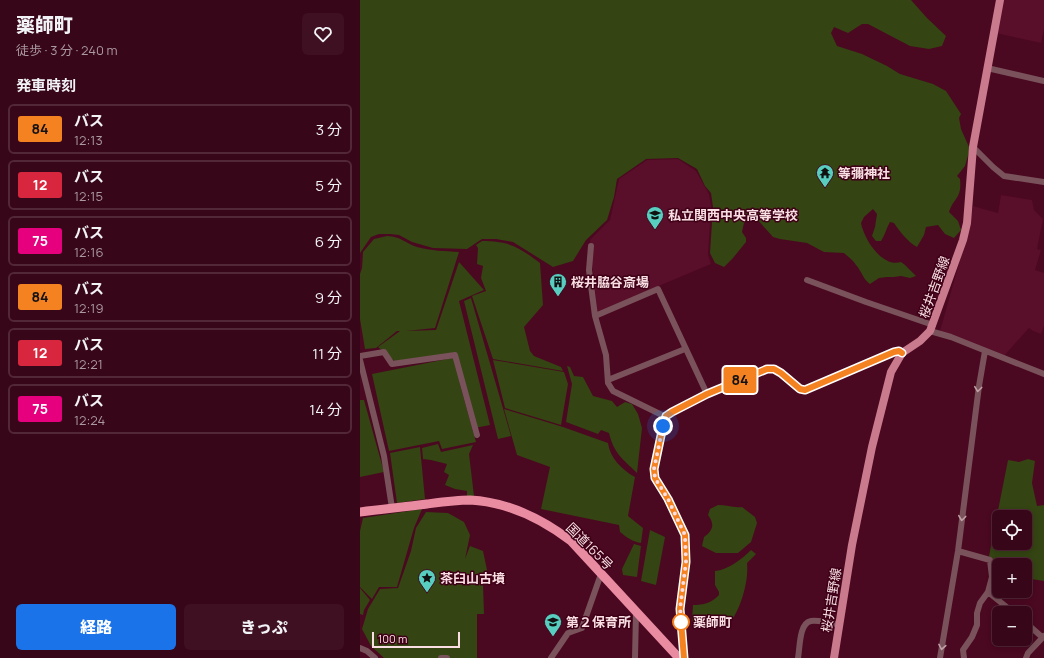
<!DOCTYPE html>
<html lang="ja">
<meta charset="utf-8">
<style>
body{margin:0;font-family:Manrope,"Noto Sans JP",sans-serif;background:#3f0f22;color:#f1f3f6;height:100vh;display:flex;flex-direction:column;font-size:15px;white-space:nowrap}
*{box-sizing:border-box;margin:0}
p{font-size:13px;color:#ab99a2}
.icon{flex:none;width:22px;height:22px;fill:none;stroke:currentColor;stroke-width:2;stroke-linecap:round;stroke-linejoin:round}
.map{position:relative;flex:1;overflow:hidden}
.sheet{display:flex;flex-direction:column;background:#380619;width:360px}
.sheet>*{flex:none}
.badge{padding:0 8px;border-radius:3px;font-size:14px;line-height:26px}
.controls{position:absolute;left:632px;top:510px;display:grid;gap:8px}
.controls a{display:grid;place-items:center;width:40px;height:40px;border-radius:6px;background:#380619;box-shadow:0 2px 6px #0003,0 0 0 1px #522738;font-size:20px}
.scale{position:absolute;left:12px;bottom:10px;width:88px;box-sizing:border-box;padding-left:4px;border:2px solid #f9dfe4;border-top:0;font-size:11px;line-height:14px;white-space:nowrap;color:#f9dfe4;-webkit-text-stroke:3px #3f0017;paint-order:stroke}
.you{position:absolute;width:20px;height:20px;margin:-10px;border:3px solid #fff;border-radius:50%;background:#1a73e8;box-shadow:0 0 0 6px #1a73e833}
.map>.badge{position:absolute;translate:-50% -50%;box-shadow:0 0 0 2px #fff}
h2{padding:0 16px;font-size:15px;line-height:36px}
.round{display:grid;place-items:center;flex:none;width:42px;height:42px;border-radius:6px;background:#3f0f22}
.head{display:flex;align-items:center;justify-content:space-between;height:68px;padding:0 16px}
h1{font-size:19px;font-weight:800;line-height:30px}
.primary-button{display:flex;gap:8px;margin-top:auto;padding:8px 16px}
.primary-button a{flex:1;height:46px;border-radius:6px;background:#1a73e8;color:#fff;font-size:16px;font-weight:800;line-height:46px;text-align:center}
.primary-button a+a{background:#3f0f22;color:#f1f3f6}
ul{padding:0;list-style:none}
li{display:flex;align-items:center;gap:12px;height:50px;margin:0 8px 6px;padding:0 8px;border:2px solid #522738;border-radius:6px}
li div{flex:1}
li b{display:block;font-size:15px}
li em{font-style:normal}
li .badge{min-width:44px;font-weight:700;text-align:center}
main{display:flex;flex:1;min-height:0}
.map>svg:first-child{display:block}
.built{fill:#590e29}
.green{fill:#344412;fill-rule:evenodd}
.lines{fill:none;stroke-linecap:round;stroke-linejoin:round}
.minor{stroke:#79525b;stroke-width:6}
.major{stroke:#c97b8d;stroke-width:8}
.highway{stroke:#e98ba1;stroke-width:9}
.oneway{stroke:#bfa0a6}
.line-casing{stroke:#fff;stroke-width:9}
.line{stroke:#f58220;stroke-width:6}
.walk{stroke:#f9dfe4;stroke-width:4;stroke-dasharray:0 7.2}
.stop-dot{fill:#fff;stroke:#f58220;stroke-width:2}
.labels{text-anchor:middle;stroke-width:3;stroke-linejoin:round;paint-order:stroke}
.poi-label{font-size:13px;font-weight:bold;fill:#f9dfe4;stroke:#3f0017;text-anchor:start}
.street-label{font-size:13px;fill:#f9dfe4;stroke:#3f0017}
.stop-label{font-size:13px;font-weight:bold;fill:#f9dfe4;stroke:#3f0017;text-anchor:start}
</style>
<main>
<section class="sheet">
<div class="head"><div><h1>薬師町</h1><p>徒歩 · 3 分 · 240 m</p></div><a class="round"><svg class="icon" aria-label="heart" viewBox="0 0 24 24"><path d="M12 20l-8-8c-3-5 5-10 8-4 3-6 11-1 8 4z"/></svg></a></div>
<h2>発車時刻</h2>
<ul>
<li><span class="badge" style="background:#f58220;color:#111">84</span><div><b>バス</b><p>12:13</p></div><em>3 分</em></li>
<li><span class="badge" style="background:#d7263d;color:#fff">12</span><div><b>バス</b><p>12:15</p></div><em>5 分</em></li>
<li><span class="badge" style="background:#e6007e;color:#fff">75</span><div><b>バス</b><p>12:16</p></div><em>6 分</em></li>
<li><span class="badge" style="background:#f58220;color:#111">84</span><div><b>バス</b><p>12:19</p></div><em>9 分</em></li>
<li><span class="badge" style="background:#d7263d;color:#fff">12</span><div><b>バス</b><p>12:21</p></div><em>11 分</em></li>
<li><span class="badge" style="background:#e6007e;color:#fff">75</span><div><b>バス</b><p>12:24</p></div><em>14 分</em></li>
</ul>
<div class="primary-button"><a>経路</a><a>きっぷ</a></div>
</section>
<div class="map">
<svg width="684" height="658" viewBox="0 0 684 658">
<rect width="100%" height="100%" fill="#4b0821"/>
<path class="built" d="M643,0H684V29L681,43L636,33Z
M318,159L336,171L349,194L351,206L348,255L351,264L237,312L230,240L250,220L259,179L287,160Z
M641,195L672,200L674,210L683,219L677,249L681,250L675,270L684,273V326L681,334L673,331L669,328L644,356L580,331L609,228L613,206L638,213Z"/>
<path class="green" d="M0,0H551L567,18L586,36L582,46L569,49L550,46L508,24H502L488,33L474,27L471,33L477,46L502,54L527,66L540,74L573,84L586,91L601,114L599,118L601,129L609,147V152L605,166L597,176L600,179C602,199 594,197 589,212L598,221L601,230L594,238L585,234L578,225L566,227L564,235L557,247C548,242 540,232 534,223L530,222C526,229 525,235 521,241H516L512,236L515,227L517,214L513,209L504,217L501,223C504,239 522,268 541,262L545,265L556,276L550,278L541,276L534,277H527L519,278L510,284C503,279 502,272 496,265C493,260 488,257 484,253L464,252L447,243L420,239L413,237L397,219L390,220L384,223L382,232L386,238V242L373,258L364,267L355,263L350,253L353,207L351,193L345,186L337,169L318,158L286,159L257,179L254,197L247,220L226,240L213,261L193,267L153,242L136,239H122L107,249L73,248L52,242L39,235L30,234H19L11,237L0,253V269Z
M27,236C42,237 45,243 57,247C71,251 85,251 99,252L75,328L46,331L76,330L99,262L124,290L99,301L130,425L115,428L99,381L116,442L82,449L79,441L29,451L12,374L92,358L37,363L18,347L40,331H37L16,348L5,349L0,319V274L2,268L3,252L14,239Z
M122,241C149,241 159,247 180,263L183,305L164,327L170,351L174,356L201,367L203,371L133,359L112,296L126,291L121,278L123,266L117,264L118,248L116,245Z
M111,298L151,436L138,439L104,301Z
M133,360L204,372L208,384L201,425L145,408Z
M207,366L210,367L214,376L223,377L233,396L252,401L257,407L265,402L272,404L278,414L282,428L277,473C263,459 254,454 249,433L241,430L238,434L206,422L212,384Z
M0,400H4L24,472L0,477Z
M144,409L203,427L248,443C250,458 262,470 275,477L268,516L283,528L281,543C273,542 266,537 260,532L259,525L181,509L190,467L157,455Z
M78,444L81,452L113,445L109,454L114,496H107V491L95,489L85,485L89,475L84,472L87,464L71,460L63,459L62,448Z
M60,447L65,499L37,503L30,453Z
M668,459L675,461L672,483L677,506L684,505V581L665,578V565H639V570L629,556L648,460L659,462ZM639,517H665V543H639Z
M358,505C367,505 373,508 382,507L395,517L397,523L391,542L378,553H356L342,546L344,537C353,531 355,524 348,515L350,509Z
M62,509L54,528L37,587H19L12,599L0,587V531L3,518Z
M66,512L88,513L104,522L110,535L105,559L110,546L123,551L130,584H123L124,614H117V658H90L87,657L86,658H24L11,646L2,629L8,609L20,589L38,588L51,551L56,528Z
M290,530L305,537L296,585L281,581Z
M274,544L281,546L277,577L263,575L262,569Z
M391,550L396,554L387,563C389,580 381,608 371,621L361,617L347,629C340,628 337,625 332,620L333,605C344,605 351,603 359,595V592L355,585V571C368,570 382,559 391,550Z
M0,588L10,600L4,610L3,615L0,614Z"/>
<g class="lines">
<path class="minor" d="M627,68L684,81
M613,147L633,167L644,176L684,182
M231,246L229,270L235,316
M447,280L506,302L573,325
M570,331L591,337L684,374
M0,356L24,352L32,364L95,355L117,435
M0,360L24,456L32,508
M248,380L325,349
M306,417L253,391L248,383L246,355L235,316L298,289L347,394
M598,551L630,560L632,577L628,592L654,613
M665,622L682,637
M0,648L7,651L15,658
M81,658H87
M191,658L208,633L222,628L241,574
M275,658L276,613
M324,658L320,609L326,562L325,535L308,499L295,478L294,469L303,426L306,417L312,412L347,394L407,369H413L421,373L440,389L445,390L534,352L539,351L542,353
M438,658C440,648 439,623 451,621C460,620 471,623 480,625
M580,658L598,551L619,386L625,351
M604,658L603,650L612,637L617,625V613L620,603L628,592
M666,658L668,653L684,636"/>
<path class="major" d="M474,658L492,545L512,447L531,372L542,353L560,341L570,331L603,240L607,223L613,147L640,0"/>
<path class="highway" d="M0,512C22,509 45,507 67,504C82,502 96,500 110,500C148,502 182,519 211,541L319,658"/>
</g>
<defs><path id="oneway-chevron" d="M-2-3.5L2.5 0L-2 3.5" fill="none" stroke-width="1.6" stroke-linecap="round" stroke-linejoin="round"/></defs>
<g class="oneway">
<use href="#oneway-chevron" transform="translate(618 389) rotate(97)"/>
<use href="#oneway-chevron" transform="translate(602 518) rotate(97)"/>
<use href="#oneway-chevron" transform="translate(582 647) rotate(100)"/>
</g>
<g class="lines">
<defs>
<path id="line" d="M324,658L320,609L326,562L325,535L308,499L295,478L294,469L303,426L306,416L312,412L347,394L407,369H414L421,373L440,389L445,390L534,352L539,351L542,353"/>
</defs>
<use href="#line" class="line-casing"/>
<use href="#line" class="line"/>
<path class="walk" d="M303,426L294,469L295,478L308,499L325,535L326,562L320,609L322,624L321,622"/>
</g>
<defs>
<symbol id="temple-pin" viewBox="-11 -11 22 30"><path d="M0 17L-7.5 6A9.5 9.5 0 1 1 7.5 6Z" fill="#58cec1" stroke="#3f0017"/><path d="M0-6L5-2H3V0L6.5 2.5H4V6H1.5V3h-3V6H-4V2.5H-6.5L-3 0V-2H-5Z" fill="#111"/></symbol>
<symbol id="school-pin" viewBox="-11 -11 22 30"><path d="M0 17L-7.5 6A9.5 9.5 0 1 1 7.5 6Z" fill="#58cec1" stroke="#3f0017"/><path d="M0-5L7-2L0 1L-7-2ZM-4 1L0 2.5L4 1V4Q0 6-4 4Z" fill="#111"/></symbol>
<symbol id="building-pin" viewBox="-11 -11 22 30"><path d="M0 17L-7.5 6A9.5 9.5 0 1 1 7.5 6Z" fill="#58cec1" stroke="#3f0017"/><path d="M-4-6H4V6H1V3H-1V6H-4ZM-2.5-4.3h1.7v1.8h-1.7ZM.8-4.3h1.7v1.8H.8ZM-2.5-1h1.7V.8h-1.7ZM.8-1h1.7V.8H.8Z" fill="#111"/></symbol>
<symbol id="sight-pin" viewBox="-11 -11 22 30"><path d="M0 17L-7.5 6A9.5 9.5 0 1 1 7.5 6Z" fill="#58cec1" stroke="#3f0017"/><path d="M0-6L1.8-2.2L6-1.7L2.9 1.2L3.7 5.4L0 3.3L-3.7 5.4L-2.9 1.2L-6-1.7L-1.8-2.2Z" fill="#111"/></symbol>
</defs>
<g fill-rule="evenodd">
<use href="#temple-pin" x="455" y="163" width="20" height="27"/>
<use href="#school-pin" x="285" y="205" width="20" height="27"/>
<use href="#building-pin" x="188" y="272" width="20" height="27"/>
<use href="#sight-pin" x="57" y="568" width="20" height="27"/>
<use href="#school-pin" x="183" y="612" width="20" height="27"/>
</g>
<circle class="stop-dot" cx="321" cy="622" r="8"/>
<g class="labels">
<g class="poi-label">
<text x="478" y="178">等彌神社</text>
<text x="308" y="220">私立関西中央高等学校</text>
<text x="211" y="287">桜井脇谷斎場</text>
<text x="80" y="583">茶臼山古墳</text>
<text x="206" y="627">第２保育所</text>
</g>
<g class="street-label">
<text transform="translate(574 287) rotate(-70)" y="5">桜井吉野線</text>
<text transform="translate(230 546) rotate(45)" y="5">国道165号</text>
<text transform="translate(471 600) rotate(-81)" y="5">桜井吉野線</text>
</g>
<g class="stop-label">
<text x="333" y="627">薬師町</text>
</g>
</g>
</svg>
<div class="controls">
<a><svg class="icon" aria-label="locate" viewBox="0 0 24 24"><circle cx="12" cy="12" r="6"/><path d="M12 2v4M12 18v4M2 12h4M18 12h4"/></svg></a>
<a>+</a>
<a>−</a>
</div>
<div class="scale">100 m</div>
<div class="you" style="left:303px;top:426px"></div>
<b class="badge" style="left:380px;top:380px;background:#f58220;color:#111">84</b>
</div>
</main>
